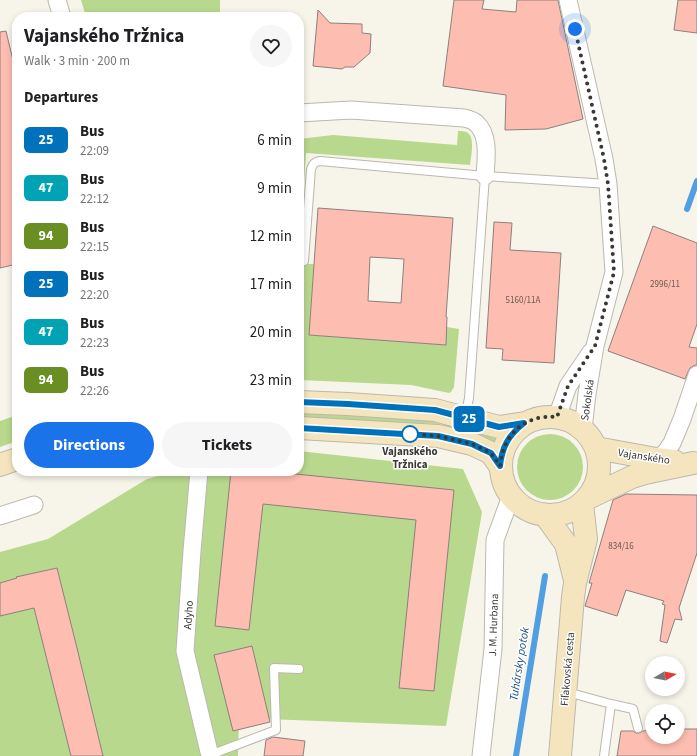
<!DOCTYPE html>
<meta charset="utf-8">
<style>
body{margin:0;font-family:"Source Sans 3",sans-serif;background:#f6f6f6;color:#202124;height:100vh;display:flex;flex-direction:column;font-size:15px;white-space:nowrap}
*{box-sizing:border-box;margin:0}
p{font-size:13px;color:#757577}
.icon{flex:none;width:22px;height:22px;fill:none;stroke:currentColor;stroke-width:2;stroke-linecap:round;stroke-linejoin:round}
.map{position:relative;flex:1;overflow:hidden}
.panel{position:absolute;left:12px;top:12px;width:292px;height:464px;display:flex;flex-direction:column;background:#fff;border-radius:16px;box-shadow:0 2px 6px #0003}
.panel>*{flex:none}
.badge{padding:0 8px;border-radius:6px;font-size:14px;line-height:26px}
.needle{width:26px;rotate:80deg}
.fabs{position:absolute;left:645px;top:656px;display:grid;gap:8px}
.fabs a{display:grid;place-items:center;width:40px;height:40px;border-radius:50%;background:#fff;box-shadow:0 2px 6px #0003;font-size:20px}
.you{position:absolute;width:20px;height:20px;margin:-10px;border:3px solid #fff;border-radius:50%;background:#1a73e8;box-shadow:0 0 0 6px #1a73e833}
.map>.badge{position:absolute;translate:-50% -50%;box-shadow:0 0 0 2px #fff}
h2{padding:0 12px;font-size:15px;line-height:36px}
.round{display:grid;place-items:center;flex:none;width:42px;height:42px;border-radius:21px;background:#f6f6f6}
.headline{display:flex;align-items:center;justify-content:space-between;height:68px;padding:0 12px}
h1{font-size:19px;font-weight:700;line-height:30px}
.primary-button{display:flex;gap:8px;margin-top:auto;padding:8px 12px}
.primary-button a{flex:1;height:46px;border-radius:24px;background:#1a73e8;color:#fff;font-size:16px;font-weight:700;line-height:46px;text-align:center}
.primary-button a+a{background:#f6f6f6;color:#202124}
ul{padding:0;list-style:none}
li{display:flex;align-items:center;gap:12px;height:48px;padding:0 12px}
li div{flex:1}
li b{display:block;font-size:15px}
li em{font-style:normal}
li .badge{min-width:44px;font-weight:700;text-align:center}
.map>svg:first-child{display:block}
.green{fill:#b8d88e}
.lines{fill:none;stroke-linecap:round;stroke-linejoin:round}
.stream{stroke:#519ee2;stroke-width:6}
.building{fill:#fdbdb1;stroke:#8c807e;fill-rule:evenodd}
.lane-casing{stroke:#bbb8ae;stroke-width:10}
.street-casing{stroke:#bbb8ae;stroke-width:19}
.secondary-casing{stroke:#bbb8ae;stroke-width:24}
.lane{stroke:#fff;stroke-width:8}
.street{stroke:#fff;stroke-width:17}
.secondary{stroke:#f5e5bf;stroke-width:22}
.line-casing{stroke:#fff;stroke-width:9}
.line{stroke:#0072bc;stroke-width:6}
.walk{stroke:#393834;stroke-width:4;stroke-dasharray:0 7.2}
.stop-dot{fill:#fff;stroke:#0072bc;stroke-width:2}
.labels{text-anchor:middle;stroke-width:3;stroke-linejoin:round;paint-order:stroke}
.number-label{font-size:9px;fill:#6a5953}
.street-label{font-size:11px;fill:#393834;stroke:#fff}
.stop-label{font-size:11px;font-weight:bold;fill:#393834;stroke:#fff}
.water-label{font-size:12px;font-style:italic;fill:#205583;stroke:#fff}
</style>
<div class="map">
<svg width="697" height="756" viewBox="0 0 697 756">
<rect width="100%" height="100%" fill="#f7f5ea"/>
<path class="green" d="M81,0H220V17H86Z
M458,131C461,131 465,131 468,133C475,138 471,157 470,165L306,153L299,255V139L333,135L457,145Z
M299,264H314L309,335L445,345L447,327L459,329L454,387L451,392L449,393L411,385L299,380Z
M299,412L441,419L476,428L502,439L498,444L473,433L440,424L299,419Z
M17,415V441L0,447V421Z
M517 467a33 33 0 1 1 66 0a33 33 0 1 1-66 0Z
M299,451L463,469L482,512L446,726L239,718L238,756H0V552L48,539L147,479L176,471H299Z"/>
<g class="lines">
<path class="stream" d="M687,209L697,181
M516,756L545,576"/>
</g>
<path class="building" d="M454,0H484L482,9L516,12L517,0H558L583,119L546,129L505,130L506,95L443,86Z
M678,0H697V33L674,30Z
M318,10L330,23L362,24V33L371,34L370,53L354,67H345L342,69L313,66Z
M6,31L17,77V264L0,268V32Z
M318,208L453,218L446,317H447L446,345L309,335ZM370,257L404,259L401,303L368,301Z
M494,222L512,223L510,250L561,253L554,363L502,360L503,349L486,348Z
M653,226L697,243V324L689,347L697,348V365H695L690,368L688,372L685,379L608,351Z
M231,471H266L454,490L434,691L399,688L416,520L263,504L249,630L215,626Z
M626,494L697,495V553L679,608L682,620L675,619L667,643L660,641L665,605L662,604L664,601L626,590L617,616L585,606L592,583H589L613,500Z
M57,568L77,648L103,756H71L34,608L0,616V583L17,578L16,577Z
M252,646L270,722L233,731L214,655Z
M680,729H697V756H617L621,731H633L636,733H639L643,731L652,730V737H678V730Z
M273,737L305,741L303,756H264L266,740Z"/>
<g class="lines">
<defs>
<path id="lane" d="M304,261L311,169C313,164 314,162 320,161L485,176
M465,417L469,398L485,176L608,184
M567,692L611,704L604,756
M611,704L633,709L638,728
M210,755L276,730L274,668L299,669"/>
<path id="street" d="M57,0L62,17
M568,0L604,159L608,184L614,272L595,346L587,394L583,429
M299,113L351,110L464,118C468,119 473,120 476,123C490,135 486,160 485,176
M557,417L568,386L591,352
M656,459L665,453L672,443L682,419L697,375
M199,471L192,551L185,651L210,756
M0,516L34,505
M481,756L493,649L495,540L511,496"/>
<path id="secondary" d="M299,402L348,404L435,410L499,427L525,423
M501 466a49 49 0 1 1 98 0a49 49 0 1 1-98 0Z
M299,428L438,436L472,444L491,453L500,466
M596,448L656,459L674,461
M0,465L17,459
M588,498L632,477L645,473L693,463
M545,515L566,544L575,580
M560,756L573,597L575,583L586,539L582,504"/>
</defs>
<use href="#lane" class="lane-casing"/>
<use href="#street" class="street-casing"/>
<use href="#secondary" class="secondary-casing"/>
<use href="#lane" class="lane"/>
<use href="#street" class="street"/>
<use href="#secondary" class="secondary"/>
</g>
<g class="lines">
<defs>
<path id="line" d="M299,402L348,404L435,410L499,427L524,423C509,435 502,446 500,466L491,453L482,449L472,444L438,436L299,428"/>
</defs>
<use href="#line" class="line-casing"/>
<use href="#line" class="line"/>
<path class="walk" d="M410,434L438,436L472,444L491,453L500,466C503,434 525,414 557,417L568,386L595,346L614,272L608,184L604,159L575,29"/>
</g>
<circle class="stop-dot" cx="410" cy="434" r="8"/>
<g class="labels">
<g class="number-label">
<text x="665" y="287">2996/11</text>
<text x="523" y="303">5160/11A</text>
<text x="621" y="549">834/16</text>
</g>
<g class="street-label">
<text transform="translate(587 400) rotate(-82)" y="4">Sokolská</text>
<text transform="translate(644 456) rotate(9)" y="4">Vajanského</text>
<text transform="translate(188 615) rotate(-86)" y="4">Adyho</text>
<text transform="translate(493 625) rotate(-88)" y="4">J. M. Hurbana</text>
<text transform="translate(567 669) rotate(-85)" y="4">Fiľakovská cesta</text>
</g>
<g class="stop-label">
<text x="410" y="455">Vajanského<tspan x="410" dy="13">Tržnica</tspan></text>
</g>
<g class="water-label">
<text transform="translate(519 664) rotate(-81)" y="4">Tuhársky potok</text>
</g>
</g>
</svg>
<div class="fabs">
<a><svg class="needle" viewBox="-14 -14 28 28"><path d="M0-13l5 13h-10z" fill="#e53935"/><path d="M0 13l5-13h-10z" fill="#757577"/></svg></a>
<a><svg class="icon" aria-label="locate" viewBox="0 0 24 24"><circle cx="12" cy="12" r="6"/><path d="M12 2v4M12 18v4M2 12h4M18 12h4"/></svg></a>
</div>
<div class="you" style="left:575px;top:29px"></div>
<b class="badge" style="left:469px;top:419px;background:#0072bc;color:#fff">25</b>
<section class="panel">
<div class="headline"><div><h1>Vajanského Tržnica</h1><p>Walk · 3 min · 200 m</p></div><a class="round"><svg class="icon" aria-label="heart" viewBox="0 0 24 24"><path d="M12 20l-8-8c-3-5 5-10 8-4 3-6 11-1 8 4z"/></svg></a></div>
<h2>Departures</h2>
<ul>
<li><span class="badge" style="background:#0072bc;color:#fff">25</span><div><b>Bus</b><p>22:09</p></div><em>6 min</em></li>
<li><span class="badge" style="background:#00a3b4;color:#fff">47</span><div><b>Bus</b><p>22:12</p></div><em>9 min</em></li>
<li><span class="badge" style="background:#6b8e23;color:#fff">94</span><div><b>Bus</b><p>22:15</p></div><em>12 min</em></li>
<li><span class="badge" style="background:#0072bc;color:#fff">25</span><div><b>Bus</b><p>22:20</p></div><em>17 min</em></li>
<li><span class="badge" style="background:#00a3b4;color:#fff">47</span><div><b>Bus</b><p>22:23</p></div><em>20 min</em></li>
<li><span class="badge" style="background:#6b8e23;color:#fff">94</span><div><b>Bus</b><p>22:26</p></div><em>23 min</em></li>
</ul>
<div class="primary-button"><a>Directions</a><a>Tickets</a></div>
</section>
</div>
